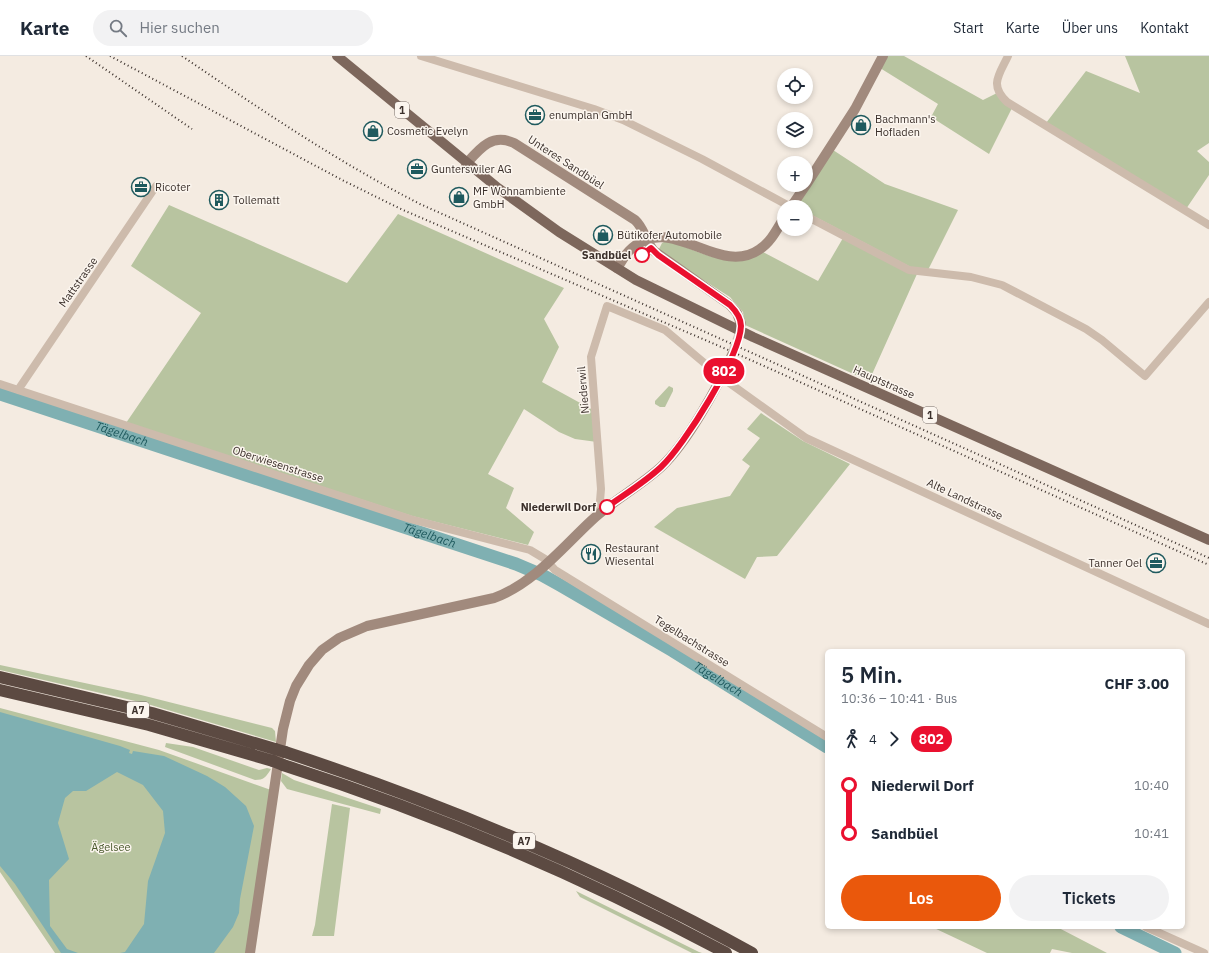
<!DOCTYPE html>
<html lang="de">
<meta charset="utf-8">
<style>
body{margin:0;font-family:"IBM Plex Sans",sans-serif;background:#f2f2f3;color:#1f2937;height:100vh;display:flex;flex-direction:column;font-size:15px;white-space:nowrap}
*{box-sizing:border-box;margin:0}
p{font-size:13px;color:#747a83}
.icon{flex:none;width:22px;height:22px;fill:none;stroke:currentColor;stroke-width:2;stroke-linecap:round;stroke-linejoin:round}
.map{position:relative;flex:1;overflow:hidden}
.side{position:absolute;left:825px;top:593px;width:360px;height:280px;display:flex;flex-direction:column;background:#fff;border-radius:6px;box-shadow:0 2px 6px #0003}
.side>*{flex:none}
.badge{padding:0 8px;border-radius:13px;font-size:14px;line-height:26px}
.tools{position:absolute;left:777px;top:12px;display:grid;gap:8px}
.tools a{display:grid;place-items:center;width:36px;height:36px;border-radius:50%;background:#fff;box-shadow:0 2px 6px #0003;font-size:20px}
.map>.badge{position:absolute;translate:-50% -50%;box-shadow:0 0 0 2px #fff}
.legs{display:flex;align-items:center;gap:6px;height:44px;padding:0 16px;font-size:13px}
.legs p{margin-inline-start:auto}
.head{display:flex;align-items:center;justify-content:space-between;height:68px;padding:0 16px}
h1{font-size:22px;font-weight:600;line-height:30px}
.primary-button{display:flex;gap:8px;margin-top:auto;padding:8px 16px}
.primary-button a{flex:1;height:46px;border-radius:24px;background:#ea580c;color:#fff;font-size:16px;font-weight:600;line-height:46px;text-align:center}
.primary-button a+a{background:#f2f2f3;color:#1f2937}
ul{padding:0 16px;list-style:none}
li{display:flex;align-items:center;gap:14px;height:48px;font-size:15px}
li i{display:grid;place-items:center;width:6px;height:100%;margin:0 5px;background:currentColor}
li i::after{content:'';width:10px;height:10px;margin:-5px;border:3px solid;border-radius:50%;background:#fff}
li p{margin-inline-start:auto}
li:first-child i{background:linear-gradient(#0000 50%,currentColor 0)}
li:last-child i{background:linear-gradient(currentColor 50%,#0000 0)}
header{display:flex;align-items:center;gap:24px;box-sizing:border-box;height:56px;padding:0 20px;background:#fff;border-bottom:1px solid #e0e1e3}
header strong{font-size:19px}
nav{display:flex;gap:22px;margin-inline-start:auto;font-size:14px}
.search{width:280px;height:36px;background:#f2f2f3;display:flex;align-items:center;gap:10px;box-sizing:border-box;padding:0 14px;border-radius:22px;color:#747a83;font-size:15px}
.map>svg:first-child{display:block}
.green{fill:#b8c4a0}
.water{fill:#7fb0b2}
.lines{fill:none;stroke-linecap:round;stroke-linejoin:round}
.river{stroke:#7fb0b2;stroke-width:13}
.secondary-tunnel{stroke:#cfc6bd;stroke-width:10;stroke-dasharray:10 5;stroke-linecap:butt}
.street{stroke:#cdbbac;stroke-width:8}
.secondary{stroke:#a18a7d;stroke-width:10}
.primary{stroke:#7d675c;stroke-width:10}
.highway{stroke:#5c4a42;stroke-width:12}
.rail{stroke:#3b302b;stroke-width:2;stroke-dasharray:1 3;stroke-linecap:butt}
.highway-bridge{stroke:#5c4a42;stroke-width:12}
.line-1-casing{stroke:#fff;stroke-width:9}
.line-1{stroke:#ea102f;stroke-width:6}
.stop-1-dot{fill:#fff;stroke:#ea102f;stroke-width:2}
.labels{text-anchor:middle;stroke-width:3;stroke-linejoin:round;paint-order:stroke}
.shield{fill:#fbf5ee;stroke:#756b66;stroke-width:1}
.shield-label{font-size:10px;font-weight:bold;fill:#3b302b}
.poi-label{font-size:11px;fill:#3b302b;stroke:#fbf5ee;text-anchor:start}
.street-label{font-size:11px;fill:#3b302b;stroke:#fbf5ee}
.stop-label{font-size:11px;font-weight:bold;fill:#3b302b;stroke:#fbf5ee;text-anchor:end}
.park-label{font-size:11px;fill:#4a5a2e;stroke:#fbf5ee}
.water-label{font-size:12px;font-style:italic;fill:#1f5a5e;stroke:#fbf5ee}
</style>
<header>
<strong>Karte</strong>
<div class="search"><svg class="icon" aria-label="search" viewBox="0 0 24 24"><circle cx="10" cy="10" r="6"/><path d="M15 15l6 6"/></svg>Hier suchen</div>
<nav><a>Start</a><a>Karte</a><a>Über uns</a><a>Kontakt</a></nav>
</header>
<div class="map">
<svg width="1209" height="897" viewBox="0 0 1209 897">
<rect width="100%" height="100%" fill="#f4ebe1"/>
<path class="green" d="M886,0H904L983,44L997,37L1012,52L989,98L931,61L938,48L880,12Z
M1125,0H1209V87L1197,95L1209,106V119L1186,153L1046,67L1086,15L1140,37Z
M833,94L885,128L958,154L927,216L918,215L806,156V151H796Z
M169,149L347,227L398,158L564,232L544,263L559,291L542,326L593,354L597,386L575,383L559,376L524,353L488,418L514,432L506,452L534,476L528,489L412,460L126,367L201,257L131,210Z
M843,182L917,218L869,325L745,269L743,256L730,241L662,198L659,193L662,187L668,184C700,196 731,215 763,196L818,225Z
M669,330L673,332V335L665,351H660L655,348V345Z
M761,357L803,385L850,408L777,500L757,501L745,523L654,471L677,452L730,440L750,410L742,404L760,382L747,373Z
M0,609L141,639L272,672L275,675L276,686L144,647L0,614Z
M0,652L159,694L271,734L247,897H55L0,816Z
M166,687L193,691L259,714L267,712L271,713C266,721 264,724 255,724L165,691Z
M282,717L294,724L381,753L380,758L287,733L281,725Z
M332,748L350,752L334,880H312L315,869Z
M576,835L699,896L702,897H692L580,841Z
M932,871H1057L1107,897H1072L1052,893L1050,897H987Z"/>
<path class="water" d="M0,656L120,690L130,694L129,697L132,698L133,695L164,700L207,720L225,731L246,750L254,770L240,843L239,857L233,871L214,897H120L125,896L144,868L148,825L165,777L163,755L143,729L117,716L86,735H73L65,742L58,767L69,803L49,824L50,870L67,893L78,897H61L15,828L0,810Z"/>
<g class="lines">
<g class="river">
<path id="s1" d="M0,338L516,508L542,519L560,529L673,595L827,691"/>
<path d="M1121,871L1175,897"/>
</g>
<path class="secondary-tunnel" d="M732,299L739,280L741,268"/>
<path class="street" d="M421,0L594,53L623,64L702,103L791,151
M1008,0C999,19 989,29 1007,46L1209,169
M806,160L909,214L971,221L1002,229L1086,273L1102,284L1145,320L1209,246
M0,328L410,463L530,494L545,503L555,514L827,681
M18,334L156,130
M599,457L601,433L591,301L607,250L665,274L721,321L806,382L1209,568
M1146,871L1204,897"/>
<path class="secondary" d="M466,108C480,92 492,77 514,87L635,164C644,172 646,186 654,195L730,249L737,257L741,268
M806,129L855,53L883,0
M791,151L806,129
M617,212C621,207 624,200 629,195C670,153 718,223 760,193C771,186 777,173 784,162
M250,897L283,673L290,645L296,630L309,609L322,594L339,582L367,570L494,542C533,528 561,493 591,465C612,445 639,431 661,411C687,387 717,332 732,299"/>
<path class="primary" d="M337,0L498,132L559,176L636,224L753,281L1209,484"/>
<path class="highway" d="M0,621L152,657L275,693
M0,634L149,669L273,705
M285,696C447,749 603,815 752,897
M283,709C437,758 584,821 726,897"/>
<path class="rail" d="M86,0L192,73
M110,0L344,125L403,154L726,293L1209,509
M182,0C260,53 336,105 420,148L1209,502"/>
<path class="highway-bridge" d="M275,693L285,696
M273,705L283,709"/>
</g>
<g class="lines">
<defs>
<path id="line-1" d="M607,451C625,438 645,426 661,411C684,390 740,300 741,270C741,262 735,254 730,249L658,199L651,192L642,199"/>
</defs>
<use href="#line-1" class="line-1-casing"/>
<use href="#line-1" class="line-1"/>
</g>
<defs>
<symbol id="office-ring" viewBox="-11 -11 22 22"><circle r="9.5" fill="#fbf5ee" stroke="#1f5a5e" stroke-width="1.5"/><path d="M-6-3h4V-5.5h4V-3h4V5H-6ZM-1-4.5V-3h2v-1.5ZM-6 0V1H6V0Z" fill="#1f5a5e"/></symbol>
<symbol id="shop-ring" viewBox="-11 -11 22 22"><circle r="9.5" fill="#fbf5ee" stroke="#1f5a5e" stroke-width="1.5"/><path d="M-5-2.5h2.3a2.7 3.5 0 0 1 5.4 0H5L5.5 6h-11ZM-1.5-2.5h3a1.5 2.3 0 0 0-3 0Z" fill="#1f5a5e"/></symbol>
<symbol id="building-ring" viewBox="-11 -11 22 22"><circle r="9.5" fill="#fbf5ee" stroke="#1f5a5e" stroke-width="1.5"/><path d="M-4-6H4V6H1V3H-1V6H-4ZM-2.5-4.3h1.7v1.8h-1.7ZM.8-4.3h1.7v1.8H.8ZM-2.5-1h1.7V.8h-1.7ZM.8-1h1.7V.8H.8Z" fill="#1f5a5e"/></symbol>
<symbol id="restaurant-ring" viewBox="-11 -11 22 22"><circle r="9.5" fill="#fbf5ee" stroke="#1f5a5e" stroke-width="1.5"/><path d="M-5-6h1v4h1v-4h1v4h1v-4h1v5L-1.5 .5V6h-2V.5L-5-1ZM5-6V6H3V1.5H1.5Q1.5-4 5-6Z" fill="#1f5a5e"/></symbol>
</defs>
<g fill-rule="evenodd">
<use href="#office-ring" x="524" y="48" width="22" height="22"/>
<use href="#shop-ring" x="850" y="58" width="22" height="22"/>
<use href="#shop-ring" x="362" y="64" width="22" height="22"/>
<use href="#office-ring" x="406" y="102" width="22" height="22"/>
<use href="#office-ring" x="130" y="120" width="22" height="22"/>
<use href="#shop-ring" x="448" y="130" width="22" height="22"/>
<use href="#building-ring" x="208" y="133" width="22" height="22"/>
<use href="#shop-ring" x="592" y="168" width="22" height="22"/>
<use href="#restaurant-ring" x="580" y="487" width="22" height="22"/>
<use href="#office-ring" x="1145" y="496" width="22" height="22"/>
</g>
<g class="stop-1-dot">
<circle cx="642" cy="199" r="7"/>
<circle cx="607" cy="451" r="7"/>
</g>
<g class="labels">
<g class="shield">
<rect x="395" y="46" width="14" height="16" rx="3"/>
<rect x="923" y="351" width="14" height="16" rx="3"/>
<rect x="127" y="646" width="22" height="16" rx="3"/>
<rect x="513" y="777" width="22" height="16" rx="3"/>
</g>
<g class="shield-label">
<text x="402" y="58">1</text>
<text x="930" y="363">1</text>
<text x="138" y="658">A7</text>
<text x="524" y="789">A7</text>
</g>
<g class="poi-label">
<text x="549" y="63">enumplan GmbH</text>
<text x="875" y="67">Bachmann's<tspan x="875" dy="13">Hofladen</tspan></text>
<text x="387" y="79">Cosmetic Evelyn</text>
<text x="431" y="117">Gunterswiler AG</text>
<text x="155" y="135">Ricoter</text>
<text x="473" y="139">MF Wohnambiente<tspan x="473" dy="13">GmbH</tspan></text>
<text x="233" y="148">Tollematt</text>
<text x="617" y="183">Bütikofer Automobile</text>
<text x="605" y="496">Restaurant<tspan x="605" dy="13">Wiesental</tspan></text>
<text x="1142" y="511" text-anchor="end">Tanner Oel</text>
</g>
<g class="street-label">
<text transform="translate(566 106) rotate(33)" y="4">Unteres Sandbüel</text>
<text transform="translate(78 226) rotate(-55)" y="4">Mattstrasse</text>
<text transform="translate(884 326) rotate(24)" y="4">Hauptstrasse</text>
<text transform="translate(583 334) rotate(-95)" y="4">Niederwil</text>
<text transform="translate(278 408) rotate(18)" y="4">Oberwiesenstrasse</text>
<text transform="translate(965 443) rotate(25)" y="4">Alte Landstrasse</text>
<text transform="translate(692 585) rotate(32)" y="4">Tegelbachstrasse</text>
</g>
<g class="stop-label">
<text x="631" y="203">Sandbüel</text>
<text x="596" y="455">Niederwil Dorf</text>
</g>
<g class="park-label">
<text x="111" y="795">Ägelsee</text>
</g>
<g class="water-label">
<text dy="4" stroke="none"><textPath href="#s1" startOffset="128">Tägelbach</textPath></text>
<text dy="4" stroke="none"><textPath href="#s1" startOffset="452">Tägelbach</textPath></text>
<text dy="4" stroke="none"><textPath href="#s1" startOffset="776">Tägelbach</textPath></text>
</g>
</g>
</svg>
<div class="tools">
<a><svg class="icon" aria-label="locate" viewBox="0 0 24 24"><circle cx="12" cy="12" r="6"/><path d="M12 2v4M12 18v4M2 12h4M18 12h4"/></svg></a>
<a><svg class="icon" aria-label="layers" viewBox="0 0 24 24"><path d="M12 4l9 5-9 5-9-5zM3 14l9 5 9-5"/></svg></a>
<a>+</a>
<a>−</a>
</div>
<b class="badge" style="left:724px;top:315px;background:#ea102f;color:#fff">802</b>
<section class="side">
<div class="head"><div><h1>5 Min.</h1><p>10:36 – 10:41 · Bus</p></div><b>CHF 3.00</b></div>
<div class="legs"><svg class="icon" aria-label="walk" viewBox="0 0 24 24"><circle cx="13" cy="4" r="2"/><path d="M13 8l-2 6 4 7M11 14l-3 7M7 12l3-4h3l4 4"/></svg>4<svg class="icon" aria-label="forward" viewBox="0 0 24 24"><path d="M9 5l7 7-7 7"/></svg><b class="badge" style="background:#ea102f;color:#fff">802</b></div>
<ul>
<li><i style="color:#ea102f"></i><b>Niederwil Dorf</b><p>10:40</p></li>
<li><i style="color:#ea102f"></i><b>Sandbüel</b><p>10:41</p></li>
</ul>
<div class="primary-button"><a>Los</a><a>Tickets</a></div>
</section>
</div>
